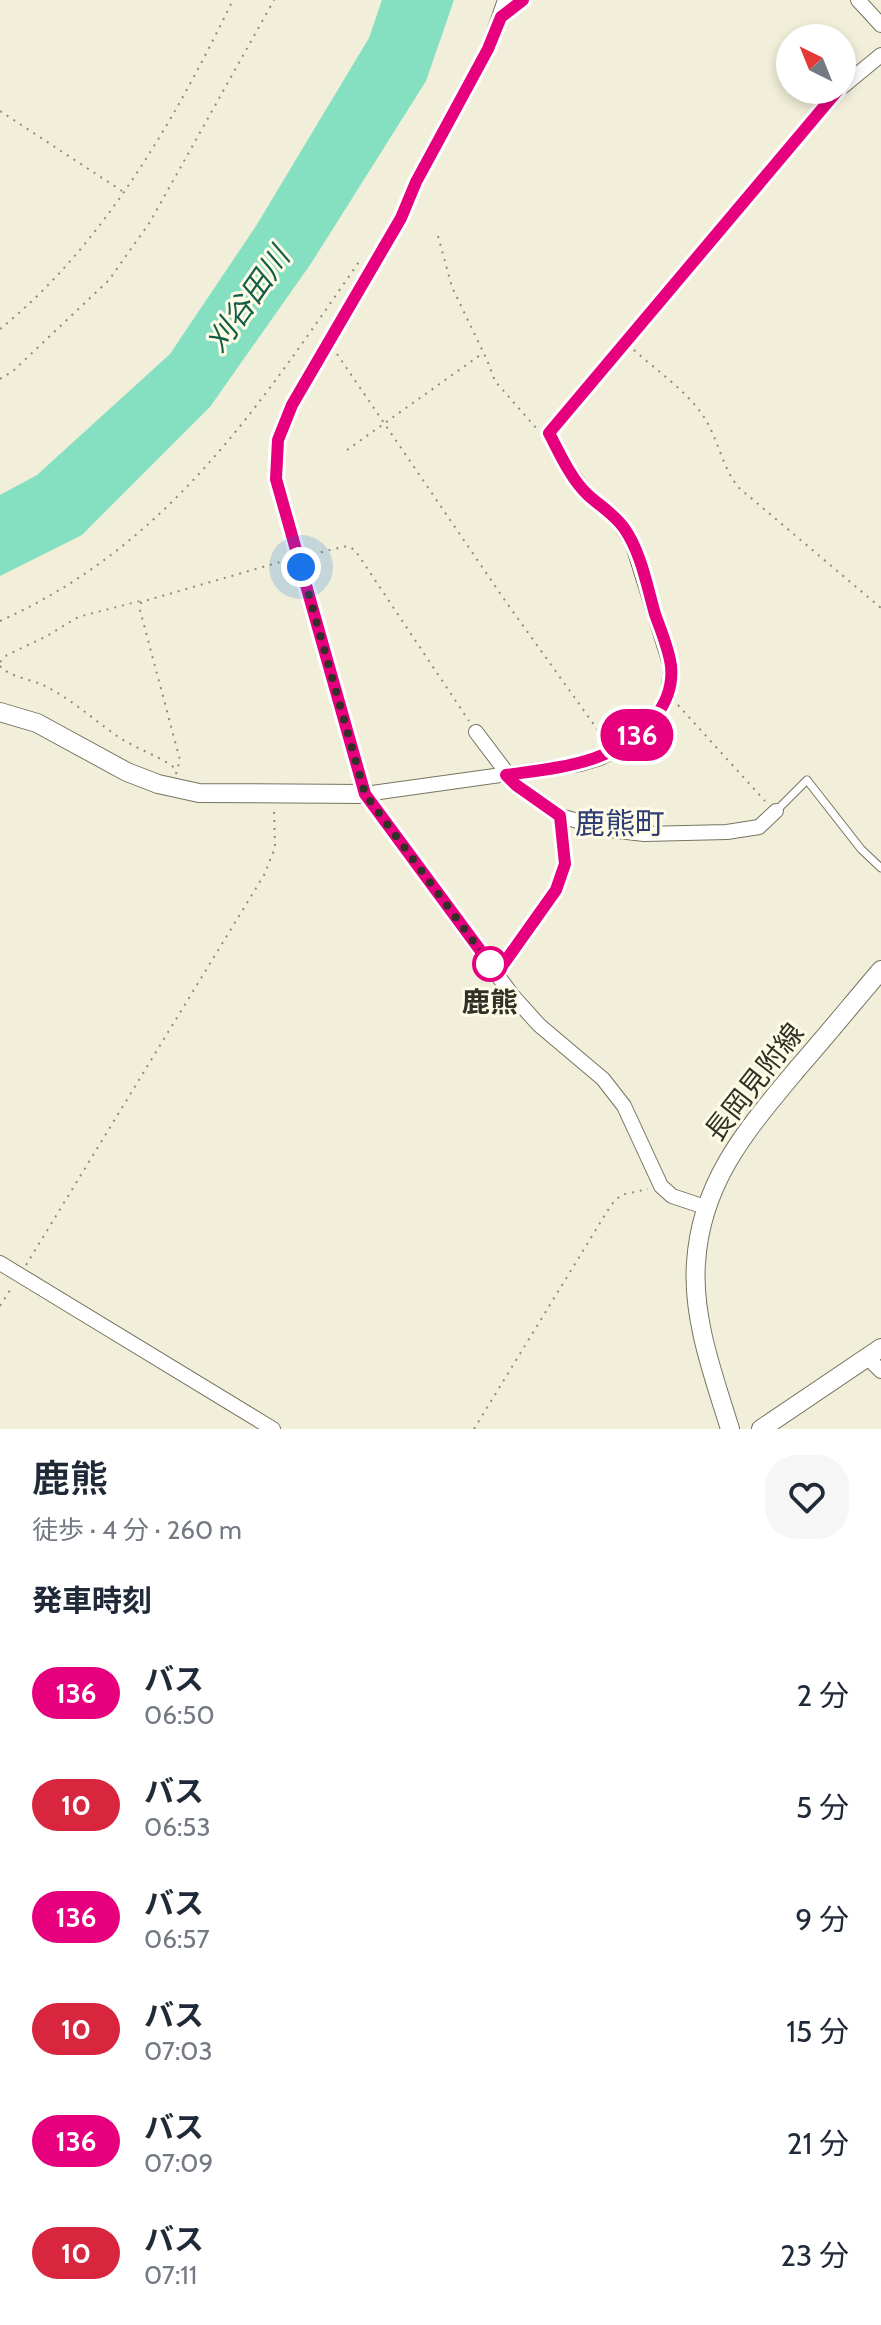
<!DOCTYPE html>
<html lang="ja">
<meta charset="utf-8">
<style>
body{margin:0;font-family:Cabin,"Noto Sans JP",sans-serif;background:#f6f6f7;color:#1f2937;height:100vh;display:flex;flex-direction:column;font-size:30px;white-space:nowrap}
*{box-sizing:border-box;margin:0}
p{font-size:26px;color:#747a83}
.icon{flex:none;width:44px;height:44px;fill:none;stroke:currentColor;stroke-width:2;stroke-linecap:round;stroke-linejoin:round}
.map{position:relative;height:1429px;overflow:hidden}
.details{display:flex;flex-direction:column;background:#fff;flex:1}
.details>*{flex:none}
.badge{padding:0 16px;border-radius:26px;font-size:28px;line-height:52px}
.needle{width:52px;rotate:317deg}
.controls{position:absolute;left:776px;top:24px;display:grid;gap:16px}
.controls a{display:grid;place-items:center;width:80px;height:80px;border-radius:50%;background:#fff;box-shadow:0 4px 12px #0003;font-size:40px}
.you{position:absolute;width:40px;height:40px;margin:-20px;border:6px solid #fff;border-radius:50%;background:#1a73e8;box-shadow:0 0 0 12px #1a73e833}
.map>.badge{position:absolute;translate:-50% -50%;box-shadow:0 0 0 4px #fff}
h2{padding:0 32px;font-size:30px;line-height:72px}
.round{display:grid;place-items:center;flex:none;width:84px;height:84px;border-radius:32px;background:#f6f6f7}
.headline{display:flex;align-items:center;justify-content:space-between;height:136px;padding:0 32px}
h1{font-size:38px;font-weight:600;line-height:60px}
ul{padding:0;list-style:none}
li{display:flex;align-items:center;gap:24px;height:112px;padding:0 32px}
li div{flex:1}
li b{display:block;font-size:30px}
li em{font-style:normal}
li .badge{min-width:88px;font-weight:700;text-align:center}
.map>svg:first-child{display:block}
.water{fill:#84e0c1}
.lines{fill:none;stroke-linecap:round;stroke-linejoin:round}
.lane-casing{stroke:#767460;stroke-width:9}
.street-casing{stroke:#767460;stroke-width:16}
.secondary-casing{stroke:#767460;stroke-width:20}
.path{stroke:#8d8c7c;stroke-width:2;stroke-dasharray:2 6;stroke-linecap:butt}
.lane{stroke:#fff;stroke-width:7}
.street{stroke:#fff;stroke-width:14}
.secondary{stroke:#fff;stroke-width:18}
.line-casing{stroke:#fff;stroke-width:18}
.line{stroke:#e6007e;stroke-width:12}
.walk{stroke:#313128;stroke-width:8;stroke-dasharray:0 14.4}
.stop-dot{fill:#fff;stroke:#e6007e;stroke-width:4}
.labels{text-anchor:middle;stroke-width:6;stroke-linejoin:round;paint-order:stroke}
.stop-label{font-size:28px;font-weight:bold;fill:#313128;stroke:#fefce6}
.street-label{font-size:28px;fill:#313128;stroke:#fefce6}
.water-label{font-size:30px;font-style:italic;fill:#135d49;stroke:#fefce6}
.neighbourhood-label{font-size:30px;fill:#2f3d77;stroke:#fefce6}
</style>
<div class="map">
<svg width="881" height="1429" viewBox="0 0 881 1429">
<rect width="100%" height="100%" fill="#f1efd9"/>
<path class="water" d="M382,0H454L426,81L312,262L210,407L82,535L0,576V495L37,475L170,354L256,226L369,38Z"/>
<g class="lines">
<defs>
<path id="lane" d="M776,811L807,780L861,849L881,868
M497,973L556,890L565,864L561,818"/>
<path id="street" d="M505,0L488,49L416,182L401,218L292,405L278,440L276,479L365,794L512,995L539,1025L603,1079L624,1106L661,1186L672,1196L705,1207
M858,0L881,25
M501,17L523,0
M842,87L881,55
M476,732L516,785L560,816L610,830L644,834L727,832L759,827L776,811
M365,794L580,764L600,758L614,751L638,735L660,711L668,696L671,667L632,542L616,518L586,493L567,467L549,433L838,90
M0,1263L273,1429
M867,1357L881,1371"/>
<path id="secondary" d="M0,712L37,723L127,772L158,784L199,793L365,794
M730,1429C714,1377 692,1319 696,1263C701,1181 748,1128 798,1068C826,1036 853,1003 881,970
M761,1429L881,1348"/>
</defs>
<use href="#lane" class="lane-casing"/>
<use href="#street" class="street-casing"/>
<use href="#secondary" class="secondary-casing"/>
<path class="path" d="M0,111L122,191
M438,236L452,287L487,360L495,381L537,429
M0,329C104,245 175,119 233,0
M634,350C656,370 685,390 702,414C718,437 721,465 738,487L881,608
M337,354L506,602L605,740
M0,379L13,371L109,280L150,222L274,0
M347,450L483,353
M313,554L347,546L355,550L469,721
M0,621C169,545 259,406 361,259
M0,662L7,655L47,636L78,617L140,601
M0,666C9,677 31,679 45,686C71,699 93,719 117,736C136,749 158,755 176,769
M678,705L765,801
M176,774L180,760L140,610L141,602L287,560
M26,1265L264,875L275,848L274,808
M0,1306L12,1287
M474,1429L611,1205L621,1195L648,1189"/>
<use href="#lane" class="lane"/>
<use href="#street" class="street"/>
<use href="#secondary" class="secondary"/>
</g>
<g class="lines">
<defs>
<path id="line" d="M523,0L501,17L488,49L416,182L401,218L292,405L278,440L276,479L365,794L497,973L556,890L565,864L560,816L516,785L506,775C562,767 616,764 655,717C666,703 673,685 671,666C669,649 661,631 655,614C647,586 641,552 624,528C614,514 600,506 588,495C571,479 560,454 549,433L838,90"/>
</defs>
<use href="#line" class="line-casing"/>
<use href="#line" class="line"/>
<path class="walk" d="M301,567L365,794L490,964"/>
</g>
<circle class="stop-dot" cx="490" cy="964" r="16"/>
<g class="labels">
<g class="stop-label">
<text x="490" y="1012">鹿熊</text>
</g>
<g class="street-label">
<text transform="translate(754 1082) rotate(-52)" y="10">長岡見附線</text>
</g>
<g class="water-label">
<text transform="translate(248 300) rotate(-55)" y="10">刈谷田川</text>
</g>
<g class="neighbourhood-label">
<text x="620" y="834">鹿熊町</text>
</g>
</g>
</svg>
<div class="controls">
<a><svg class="needle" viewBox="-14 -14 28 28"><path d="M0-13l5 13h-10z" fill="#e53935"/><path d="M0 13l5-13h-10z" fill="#747a83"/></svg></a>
</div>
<div class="you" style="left:301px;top:567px"></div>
<b class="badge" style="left:637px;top:735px;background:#e6007e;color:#fff">136</b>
</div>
<section class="details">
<div class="headline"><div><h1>鹿熊</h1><p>徒歩 · 4 分 · 260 m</p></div><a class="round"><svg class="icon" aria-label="heart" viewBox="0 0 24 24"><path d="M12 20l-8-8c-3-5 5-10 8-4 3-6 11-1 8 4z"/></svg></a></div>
<h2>発車時刻</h2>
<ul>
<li><span class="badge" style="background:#e6007e;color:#fff">136</span><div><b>バス</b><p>06:50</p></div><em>2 分</em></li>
<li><span class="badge" style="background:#d7263d;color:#fff">10</span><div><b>バス</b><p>06:53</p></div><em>5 分</em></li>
<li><span class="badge" style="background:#e6007e;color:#fff">136</span><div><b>バス</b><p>06:57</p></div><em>9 分</em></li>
<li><span class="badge" style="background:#d7263d;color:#fff">10</span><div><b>バス</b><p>07:03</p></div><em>15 分</em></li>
<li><span class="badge" style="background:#e6007e;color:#fff">136</span><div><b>バス</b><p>07:09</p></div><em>21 分</em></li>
<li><span class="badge" style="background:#d7263d;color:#fff">10</span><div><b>バス</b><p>07:11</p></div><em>23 分</em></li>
</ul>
</section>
